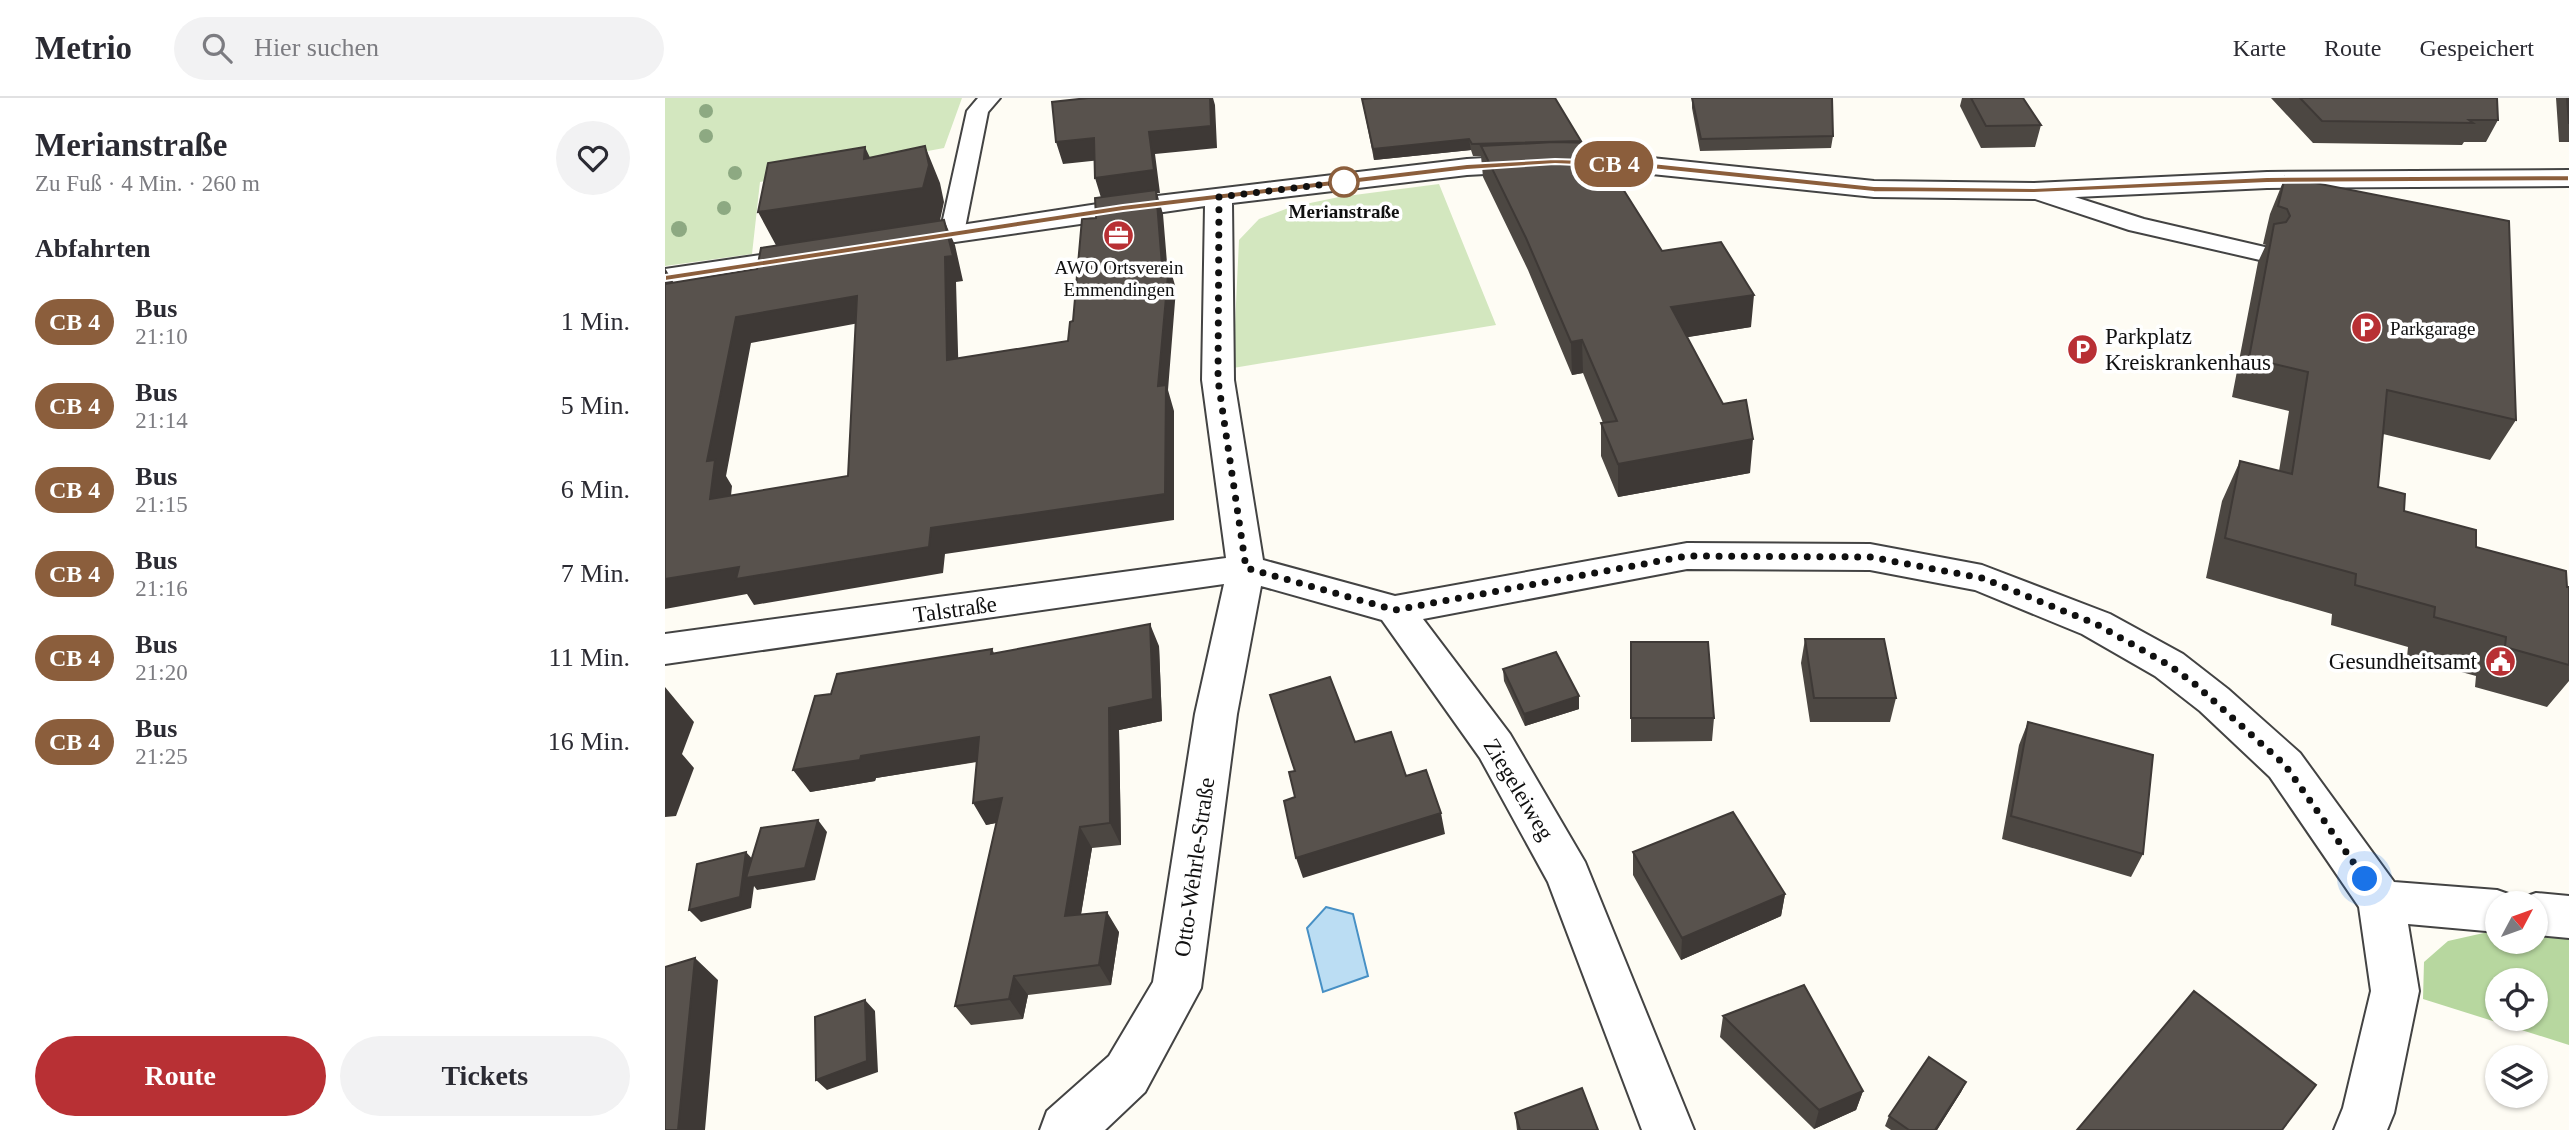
<!DOCTYPE html>
<html lang="de">
<meta charset="utf-8">
<style>
body{margin:0;font-family:"Times New Roman",serif;background:#f2f2f3;color:#2b2b33;height:100vh;display:flex;flex-direction:column;font-size:26px;white-space:nowrap}
*{box-sizing:border-box;margin:0}
p{font-size:23px;color:#7c7c81}
.icon{flex:none;width:38px;height:38px;fill:none;stroke:currentColor;stroke-width:2;stroke-linecap:round;stroke-linejoin:round}
.map{position:relative;flex:1;overflow:hidden}
.panel{display:flex;flex-direction:column;background:#fff;width:665px}
.panel>*{flex:none}
.badge{padding:0 14px;border-radius:23px;font-size:24px;line-height:46px}
.needle{width:46px;rotate:49deg}
.controls{position:absolute;left:1820px;top:793px;display:grid;gap:14px}
.controls a{display:grid;place-items:center;width:63px;height:63px;border-radius:50%;background:#fff;box-shadow:0 2px 5px #0004;font-size:35px}
.you{position:absolute;width:35px;height:35px;margin:-18px;border:5px solid #fff;border-radius:50%;background:#1a73e8;box-shadow:0 0 0 10px #1a73e833}
.map>.badge{position:absolute;translate:-50% -50%;box-shadow:0 0 0 4px #fff}
h2{padding:0 35px;font-size:26px;line-height:63px}
.round{display:grid;place-items:center;flex:none;width:74px;height:74px;border-radius:37px;background:#f2f2f3}
.head{display:flex;align-items:center;justify-content:space-between;height:119px;padding:0 35px}
h1{font-size:33px;font-weight:700;line-height:52px}
.primary-button{display:flex;gap:14px;margin-top:auto;padding:14px 35px}
.primary-button a{flex:1;height:80px;border-radius:42px;background:#b83034;color:#fff;font-size:28px;font-weight:700;line-height:80px;text-align:center}
.primary-button a+a{background:#f2f2f3;color:#2b2b33}
ul{padding:0;list-style:none}
li{display:flex;align-items:center;gap:21px;height:84px;padding:0 35px}
li div{flex:1}
li b{display:block;font-size:26px}
li em{font-style:normal}
li .badge{min-width:77px;font-weight:700;text-align:center}
header{display:flex;align-items:center;gap:42px;box-sizing:border-box;height:98px;padding:0 35px;background:#fff;border-bottom:2px solid #e1e1e2}
header strong{font-size:33px}
nav{display:flex;gap:38px;margin-inline-start:auto;font-size:24px}
.search{width:490px;height:63px;background:#f2f2f3;display:flex;align-items:center;gap:18px;box-sizing:border-box;padding:0 24px;border-radius:38px;color:#7c7c81;font-size:26px}
main{display:flex;flex:1;min-height:0}
.map>svg:first-child{display:block}
.green{fill:#d3e7bf}
.forest{fill:#b7d79f;fill-rule:evenodd}
.water{fill:#bbddf3;stroke:#4790c5;stroke-width:2}
.lines{fill:none;stroke-linecap:round;stroke-linejoin:round}
.service-casing{stroke:#434343;stroke-width:4}
.minor-casing{stroke:#434343;stroke-width:4}
.service{fill:#fff;fill-rule:evenodd}
.minor{fill:#fff;fill-rule:evenodd}
.tree{fill:#8da982}
.wall{fill:#4c4742}
.shaded-wall{fill:#3e3936}
.building{fill:#58524d;stroke:#3e3936;stroke-width:2;fill-rule:evenodd}
.line{fill:#8b5e3c;stroke:#fff;stroke-width:2}
.walk{stroke:#101010;stroke-width:7;stroke-dasharray:0 12.6}
.stop-dot{fill:#fff;stroke:#8b5e3c;stroke-width:3.5}
.labels{text-anchor:middle;stroke-width:7;stroke-linejoin:round;paint-order:stroke}
.far-stop-label{font-size:19px;font-weight:bold;fill:#101010;stroke:#fff}
.far-poi-label{font-size:19px;fill:#101010;stroke:#fff}
.poi-label{font-size:23px;fill:#101010;stroke:#fff;text-anchor:start}
.street-label{font-size:23px;fill:#101010;stroke:#fff}
</style>
<header>
<strong>Metrio</strong>
<div class="search"><svg class="icon" aria-label="search" viewBox="0 0 24 24"><circle cx="10" cy="10" r="6"/><path d="M15 15l6 6"/></svg>Hier suchen</div>
<nav><a>Karte</a><a>Route</a><a>Gespeichert</a></nav>
</header>
<main>
<section class="panel">
<div class="head"><div><h1>Merianstraße</h1><p>Zu Fuß · 4 Min. · 260 m</p></div><a class="round"><svg class="icon" aria-label="heart" viewBox="0 0 24 24"><path d="M12 20l-8-8c-3-5 5-10 8-4 3-6 11-1 8 4z"/></svg></a></div>
<h2>Abfahrten</h2>
<ul>
<li><span class="badge" style="background:#8b5e3c;color:#fff">CB 4</span><div><b>Bus</b><p>21:10</p></div><em>1 Min.</em></li>
<li><span class="badge" style="background:#8b5e3c;color:#fff">CB 4</span><div><b>Bus</b><p>21:14</p></div><em>5 Min.</em></li>
<li><span class="badge" style="background:#8b5e3c;color:#fff">CB 4</span><div><b>Bus</b><p>21:15</p></div><em>6 Min.</em></li>
<li><span class="badge" style="background:#8b5e3c;color:#fff">CB 4</span><div><b>Bus</b><p>21:16</p></div><em>7 Min.</em></li>
<li><span class="badge" style="background:#8b5e3c;color:#fff">CB 4</span><div><b>Bus</b><p>21:20</p></div><em>11 Min.</em></li>
<li><span class="badge" style="background:#8b5e3c;color:#fff">CB 4</span><div><b>Bus</b><p>21:25</p></div><em>16 Min.</em></li>
</ul>
<div class="primary-button"><a>Route</a><a>Tickets</a></div>
</section>
<div class="map">
<svg width="1904" height="1032" viewBox="0 0 1904 1032">
<rect width="100%" height="100%" fill="#fefcf4"/>
<path class="green" d="M0,0H297L279,50L95,84L87,156L0,168Z
M774,86L831,227L568,270L574,142L594,121L626,109L674,99Z"/>
<path class="forest" d="M1832,832V844H1871V833L1904,835V947L1758,901L1759,864L1783,843ZM1832,882H1871V920H1832Z"/>
<path class="water" d="M661,809L688,816L703,878L658,894L642,830Z"/>
<g class="lines">
<defs>
<path id="service" d="M313,0H335L323,14L299,135L296,140L287,142L278,140L275,135L302,13Z
M1369,86L1479,121L1604,150L1607,155L1604,160L1595,162L1464,132L1361,98L1357,93L1361,88Z"/>
<path id="minor" d="M890,56L977,59L1209,83L1369,85L1602,74L1904,72V88L1602,90L1369,101L1209,99L977,75L890,72L802,77L567,105L569,282L598,462L730,498L1022,445L1205,446L1317,467L1445,516L1518,556L1563,591L1635,655L1729,784L1832,792L1849,798L1852,805H1832V834L1743,826L1754,893L1729,1015L1722,1032H1669L1678,1010L1706,893L1694,809L1605,679L1535,613L1490,578L1417,536L1310,492L1205,472L1022,471L758,521L845,636L920,764L1029,1032H977L883,784L815,660L717,522L596,488L572,616L536,890L480,994L440,1032H375L382,1013L444,958L488,884L530,616L559,486L0,566V536L561,460L537,282L540,108L234,152L224,150L220,144L224,138L459,102L802,61Z
M143,150L153,153L157,159L153,165L0,189V171Z
M1871,795L1904,798V840L1871,837V805H1853L1854,801Z"/>
</defs>
<use href="#service" class="service-casing"/>
<use href="#minor" class="minor-casing"/>
<use href="#service" class="service"/>
<use href="#minor" class="minor"/>
</g>
<g class="tree">
<circle cx="41" cy="13" r="7"/>
<circle cx="41" cy="38" r="7"/>
<circle cx="70" cy="75" r="7"/>
<circle cx="59" cy="110" r="7"/>
<circle cx="14" cy="131" r="8"/>
</g>
<path class="wall" d="M1027,0L1168,38L1166,50L1035,53L1027,10Z
M1297,0H1358L1376,27L1370,49L1316,50L1295,8Z
M1606,0H1832L1833,22L1821,44H1799L1797,47L1648,45Z
M1891,0H1904V44H1894Z
M697,1L916,43V45L997,153L1086,229L1022,239L1085,375L953,399L936,358V325H938L918,275L907,277L863,172L818,79L816,58H808L806,52L709,62Z
M1620,79L1851,322L1825,362L1718,336L1713,389L1739,413L1811,449L1904,489V583L1882,609L1810,589L1811,578L1742,559L1743,549L1666,527L1667,516L1541,480L1557,403L1575,363L1614,373L1624,313L1567,299L1593,164L1601,147L1598,146L1605,116Z
M1140,541L1231,600L1225,624H1145L1136,565Z
M966,544L1049,620L1047,643L966,644Z
M494,548L497,623L454,632L456,747L427,750L416,817L454,834L446,887L363,897L358,921L306,927L290,908L331,725L321,727L312,664L211,680L210,683L145,694L166,596L327,551L329,555Z
M838,571L914,611L860,628L839,583Z
M1363,624L1478,756L1466,779L1337,741L1354,647Z
M968,754L1120,796L1116,818L1016,862L968,777Z
M1058,918L1198,993L1191,1012L1149,1031L1055,939Z
M1301,984L1296,994L1272,1032H1226L1220,1028L1224,1018Z
M850,1015L933,1032H852Z"/>
<path class="shaded-wall" d="M545,0H548L550,7L552,50L490,56L495,95H492L498,116L503,177L504,166L511,191L503,292L509,313V422L280,456L278,475L89,507L82,496L0,511V481L266,430L500,396L437,103L430,80L484,34Z
M429,40L436,62L398,66L391,44Z
M804,41L806,52L709,62L708,51Z
M260,48L275,85L279,104L274,127L113,151L93,114L199,61L200,49L217,85Z
M279,122L290,147L298,183L291,184L294,288L282,262Z
M0,170L13,192L0,200Z
M1089,197L1086,229L1005,242L1006,209Z
M192,198L205,223L86,245L61,378L67,388L63,427L45,401L42,363L71,219Z
M917,242L918,275L907,277L906,244Z
M1088,341L1085,375L953,399V366Z
M485,526L494,548L497,623L454,632L456,747L445,725L444,610Z
M0,589L29,624L17,656L29,670L11,718L0,719Z
M914,598V611L860,628L859,616Z
M314,639L327,661L211,680L210,683L145,694L128,672L196,658Z
M337,700L350,721L321,727L308,705Z
M776,715L780,736L638,780L631,760Z
M153,722L162,734L150,782L92,792L89,788L86,810L36,824L24,812L81,754L92,766Z
M415,729L427,750L412,839L400,818Z
M1120,796L1116,818L1016,862L1017,840Z
M442,814L454,834L446,887L434,867Z
M30,860L53,882L40,1032H13Z
M349,878L363,897L358,921L344,901Z
M200,902L210,913L213,974L162,992L151,982Z
M1301,984L1296,994L1272,1032H1270Z
M1198,993L1191,1012L1149,1031L1154,1012Z"/>
<path class="building" d="M423,0H545L546,28L484,34L489,72L430,80L429,40L391,44L387,4Z
M708,0H890L916,43L807,46L804,41L708,51L697,1Z
M1027,0H1167L1168,38L1036,41Z
M1306,0H1358L1376,27L1321,28Z
M1635,0H1832L1833,22H1804L1808,25L1657,23Z
M1902,0H1904V26Z
M889,44L929,45L997,153L1056,144L1089,197L1006,209L1058,306L1081,302L1088,341L953,366L936,325L952,323L917,242L906,244L861,140L816,48Z
M260,48L264,67L258,90L93,114L103,65L200,49L199,61Z
M1620,79L1844,123L1851,322L1722,292L1713,389L1740,396L1739,413L1811,432V449L1901,473L1902,489H1904V567L1840,549L1841,539L1769,519L1770,509L1690,487L1691,476L1560,440L1575,363L1627,376L1643,274L1584,260L1609,126L1621,124L1625,118L1622,111L1613,108Z
M491,92L497,167L504,166L493,288L501,287L500,396L266,430L264,449L71,481L74,469L0,481V186L92,171L96,150L279,122L288,158L280,159L282,262L403,243L405,224L408,223L417,121L431,120L430,100ZM192,198L183,378L45,401L50,362L42,363L71,219Z
M485,526L488,601L444,610L445,725L415,729L400,818L442,814L434,867L349,878L344,901L290,908L337,700L308,705L314,639L196,658L195,662L128,672L150,598L166,596L172,576L327,551L326,556Z
M1140,541H1219L1231,600H1149Z
M966,544H1043L1049,620H966Z
M891,554L914,598L859,616L838,571Z
M665,579L690,644L726,634L741,678L761,672L776,715L631,760L619,703L630,699L624,674L630,673L605,597Z
M1363,624L1488,657L1478,756L1346,718Z
M1068,714L1120,796L1017,840L968,754Z
M153,722L140,770L81,780L96,730Z
M81,754L75,799L24,812L32,766Z
M30,860L13,1032H0V869Z
M1139,887L1198,993L1154,1012L1058,918Z
M1529,893L1651,987L1617,1032H1412Z
M200,902L202,963L151,982L150,919Z
M1264,959L1301,984L1270,1032H1244L1224,1018Z
M917,990L933,1032H855L850,1015Z"/>
<path class="line" d="M890,61L977,64L1209,88L1369,90L1602,79L1904,77V83L1602,85L1369,95L1209,94L977,70L890,66L802,72L458,113L0,183V177L458,107L802,66Z"/>
<g class="lines">
<path class="walk" d="M679,84L554,99L553,282L581,470L730,512L1022,458L1205,459L1317,480L1431,526L1504,567L1531,587L1620,667L1700,781"/>
</g>
<defs>
<symbol id="office-disc" viewBox="-11 -11 22 22"><circle r="9.5" fill="#b83034" stroke="#fff"/><path d="M-6-3h4V-5.5h4V-3h4V5H-6ZM-1-4.5V-3h2v-1.5ZM-6 0V1H6V0Z" fill="#fff"/></symbol>
<symbol id="parking-disc" viewBox="-11 -11 22 22"><circle r="9.5" fill="#b83034" stroke="#fff"/><path d="M-3.5-5.5H1a3.5 3.5 0 0 1 0 7H-1V5.5H-3.5ZM-1-3.4V-.6H.8a1.4 1.4 0 0 0 0-2.8Z" fill="#fff"/></symbol>
<symbol id="civic-disc" viewBox="-11 -11 22 22"><circle r="9.5" fill="#b83034" stroke="#fff"/><path d="M-.6-6.5H3V-4.5H.6V-3L4-1V1h2V6H-6V1h2V-1L-.6-3ZM-1.2 2.5V6h2.4V2.5Z" fill="#fff"/></symbol>
</defs>
<g fill-rule="evenodd">
<use href="#office-disc" x="436" y="120" width="35" height="35"/>
<use href="#parking-disc" x="1684" y="212" width="35" height="35"/>
<use href="#parking-disc" x="1400" y="234" width="35" height="35"/>
<use href="#civic-disc" x="1818" y="546" width="35" height="35"/>
</g>
<circle class="stop-dot" cx="679" cy="84" r="14"/>
<g class="labels">
<g class="far-stop-label">
<text x="679" y="120">Merianstraße</text>
</g>
<g class="far-poi-label">
<text x="454" y="176">AWO Ortsverein<tspan x="454" dy="22">Emmendingen</tspan></text>
<text x="1725" y="237" text-anchor="start">Parkgarage</text>
</g>
<g class="poi-label">
<text x="1440" y="246">Parkplatz<tspan x="1440" dy="26">Kreiskrankenhaus</tspan></text>
<text x="1812" y="571" text-anchor="end">Gesundheitsamt</text>
</g>
<g class="street-label">
<text transform="translate(290 511) rotate(-8)" y="8">Talstraße</text>
<text transform="translate(854 691) rotate(59)" y="8">Ziegeleiweg</text>
<text transform="translate(529 769) rotate(-82)" y="8">Otto-Wehrle-Straße</text>
</g>
</g>
</svg>
<div class="controls">
<a><svg class="needle" viewBox="-14 -14 28 28"><path d="M0-13l5 13h-10z" fill="#e53935"/><path d="M0 13l5-13h-10z" fill="#7c7c81"/></svg></a>
<a><svg class="icon" aria-label="locate" viewBox="0 0 24 24"><circle cx="12" cy="12" r="6"/><path d="M12 2v4M12 18v4M2 12h4M18 12h4"/></svg></a>
<a><svg class="icon" aria-label="layers" viewBox="0 0 24 24"><path d="M12 4l9 5-9 5-9-5zM3 14l9 5 9-5"/></svg></a>
</div>
<div class="you" style="left:1700px;top:781px"></div>
<b class="badge" style="left:949px;top:66px;background:#8b5e3c;color:#fff">CB 4</b>
</div>
</main>
